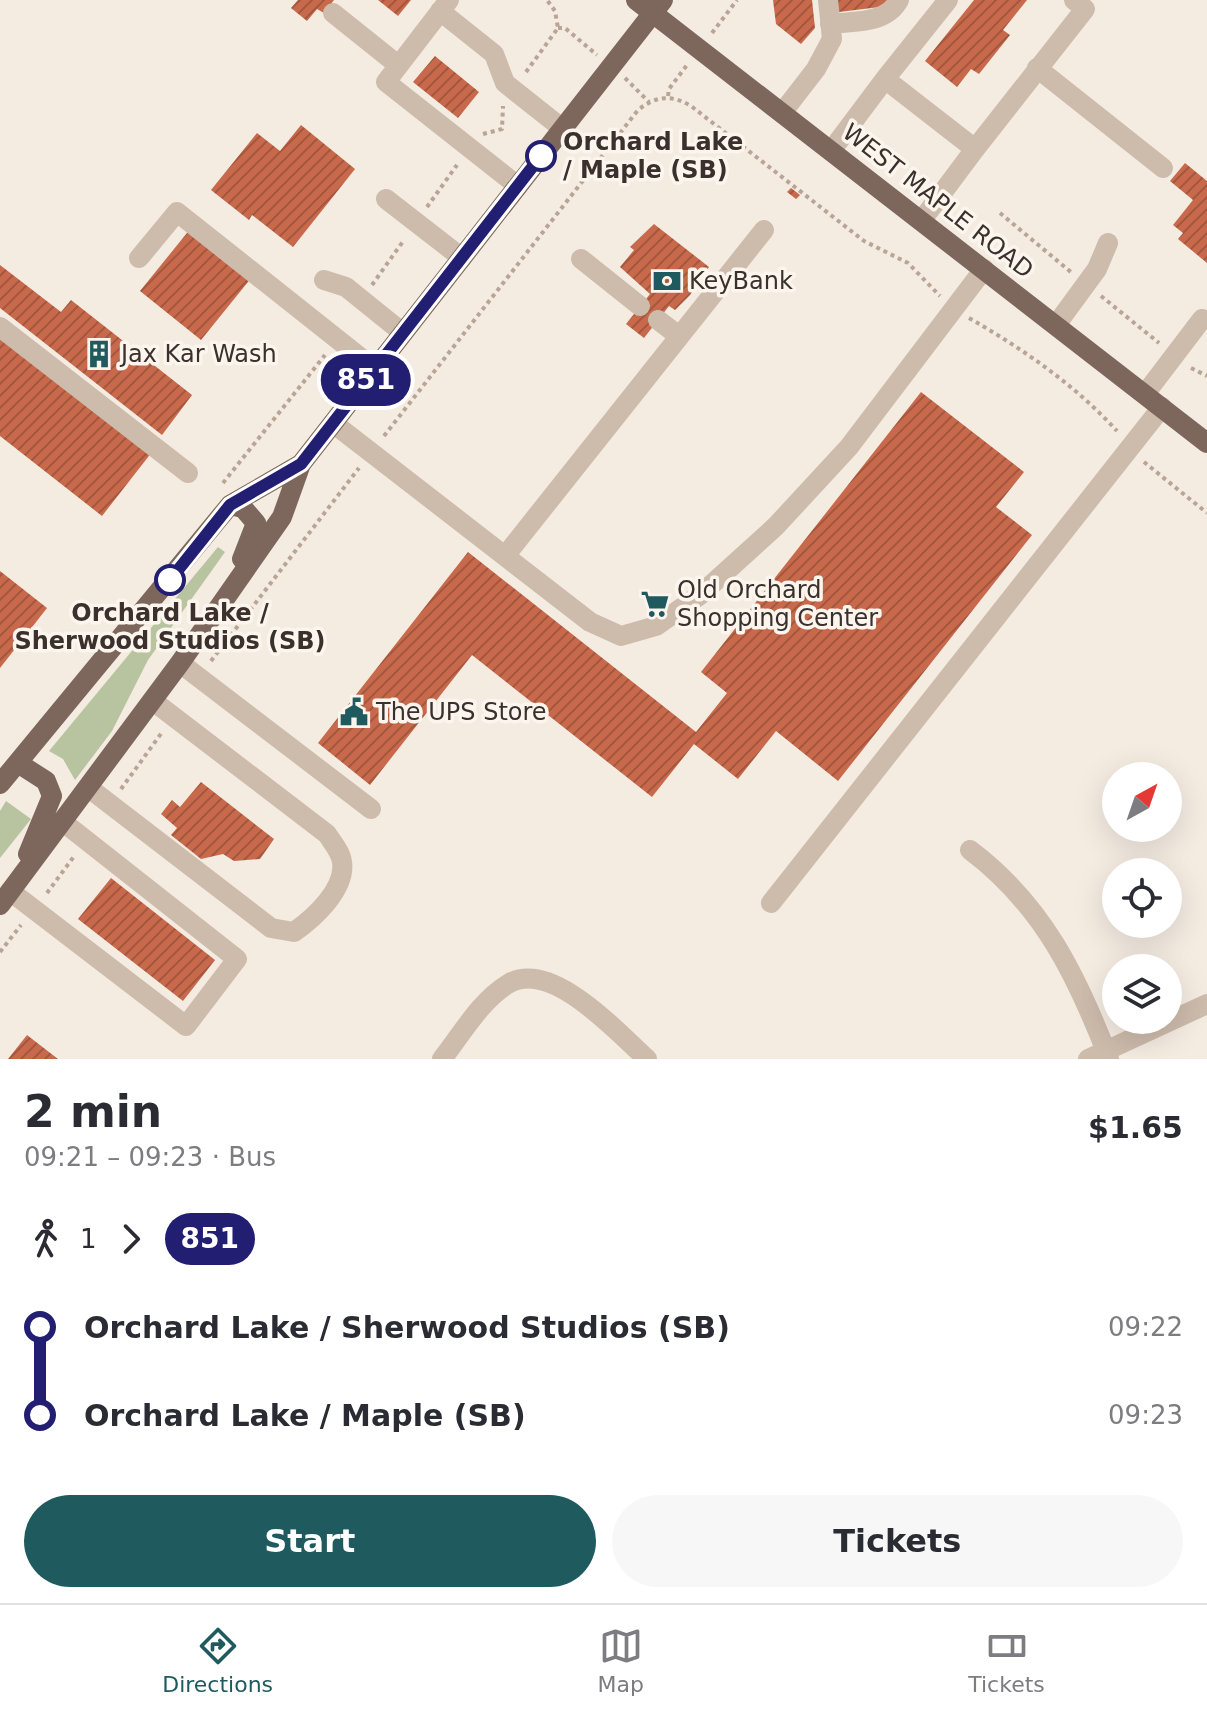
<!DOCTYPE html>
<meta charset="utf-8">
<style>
body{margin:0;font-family:"DejaVu Sans",sans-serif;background:#f7f7f7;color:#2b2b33;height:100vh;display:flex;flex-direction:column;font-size:30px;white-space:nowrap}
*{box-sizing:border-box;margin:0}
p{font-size:26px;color:#7c7c81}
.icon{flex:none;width:44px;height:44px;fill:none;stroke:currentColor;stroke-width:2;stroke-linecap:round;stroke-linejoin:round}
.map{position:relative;height:1059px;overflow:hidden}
.sheet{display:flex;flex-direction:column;background:#fff;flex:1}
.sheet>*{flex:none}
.badge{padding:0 16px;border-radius:26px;font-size:28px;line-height:52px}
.needle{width:52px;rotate:40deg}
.buttons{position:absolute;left:1102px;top:762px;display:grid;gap:16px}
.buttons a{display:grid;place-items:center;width:80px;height:80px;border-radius:50%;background:#fff;box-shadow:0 8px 32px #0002;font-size:40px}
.map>.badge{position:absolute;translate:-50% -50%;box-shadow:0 0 0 4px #fff}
.legs{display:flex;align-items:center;gap:12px;height:88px;padding:0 24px;font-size:26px}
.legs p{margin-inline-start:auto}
.summary{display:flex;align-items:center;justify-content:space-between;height:136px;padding:0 24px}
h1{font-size:44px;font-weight:700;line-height:60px}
.button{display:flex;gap:16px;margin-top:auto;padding:16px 24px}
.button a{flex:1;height:92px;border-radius:48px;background:#1f5a5e;color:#fff;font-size:32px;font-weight:700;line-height:92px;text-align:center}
.button a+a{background:#f7f7f7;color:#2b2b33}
ul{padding:0 24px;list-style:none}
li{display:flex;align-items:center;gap:28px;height:88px;font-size:30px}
li i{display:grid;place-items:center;width:12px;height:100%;margin:0 10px;background:currentColor}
li i::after{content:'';width:20px;height:20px;margin:-10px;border:6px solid;border-radius:50%;background:#fff}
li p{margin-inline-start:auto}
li:first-child i{background:linear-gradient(#0000 50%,currentColor 0)}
li:last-child i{background:linear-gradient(currentColor 50%,#0000 0)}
.menu{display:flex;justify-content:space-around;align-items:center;height:112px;border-top:2px solid #e1e1e2;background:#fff;font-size:22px;color:#7c7c81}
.menu a{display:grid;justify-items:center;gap:4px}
.menu .selected{color:#1f5a5e}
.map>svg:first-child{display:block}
.grass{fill:#b8c4a0}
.building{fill:url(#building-hatch)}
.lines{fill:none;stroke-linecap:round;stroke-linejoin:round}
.path{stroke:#b9a596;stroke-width:4;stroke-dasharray:4 4;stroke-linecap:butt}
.minor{stroke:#cdbbac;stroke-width:20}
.major{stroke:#7d675c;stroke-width:20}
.line-1-casing{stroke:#fff;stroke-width:18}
.line-1{stroke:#221e72;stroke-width:12}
.stop-1-dot{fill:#fff;stroke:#221e72;stroke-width:4}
.labels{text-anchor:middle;stroke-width:7;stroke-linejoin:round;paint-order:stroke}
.stop-label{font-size:24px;font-weight:bold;fill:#3b302b;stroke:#fbf5ee;text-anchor:start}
.street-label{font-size:24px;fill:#3b302b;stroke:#fbf5ee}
.poi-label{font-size:24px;fill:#3b302b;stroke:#fbf5ee;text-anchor:start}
</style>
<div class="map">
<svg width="1207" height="1059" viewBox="0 0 1207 1059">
<defs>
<pattern id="building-hatch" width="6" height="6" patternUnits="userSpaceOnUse" patternTransform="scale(2)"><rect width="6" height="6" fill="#c8694b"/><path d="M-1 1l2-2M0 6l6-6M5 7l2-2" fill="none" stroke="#a4573f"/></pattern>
</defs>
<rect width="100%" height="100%" fill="#f4ebe1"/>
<path class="grass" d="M218,547L225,552L148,660L112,731L75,780L63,759L49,751Z
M6,801L31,819L0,858V811Z"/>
<path class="building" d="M298,0H334L324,13L317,9L307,21L291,8Z
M378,0H411L398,16Z
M773,0H812L815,28L801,44L776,24Z
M837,0H888V6L839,12Z
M974,0H1027L1003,30L1010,35L979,74L971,69L957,87L925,61Z
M435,56L479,92L458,118L413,82Z
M301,125L355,169L293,247L252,215L249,220L211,190L257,133L280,151Z
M1185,163L1207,181V263L1178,239L1183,233L1173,225L1193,200L1170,181Z
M791,188L800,195L796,199L787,192Z
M654,224L709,267L690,295L675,310L669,306L644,338L626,324L650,294L620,267L634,250L630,247Z
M191,228L252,277L201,340L140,291Z
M0,265L61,312L71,300L192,395L162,435L0,308Z
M0,334L152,452L102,516L0,436Z
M921,392L1024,472L996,507L1032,535L838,781L776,731L738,779L694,744L652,797L472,655L370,785L318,743L468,552L696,732L727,693L701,672Z
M0,571L47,608L0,668Z
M201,782L274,839L260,859L234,861L223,854L201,859L171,835L177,828L161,814L172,800L180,807Z
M111,878L215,960L183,1001L78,919Z
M27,1035L58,1059H8Z"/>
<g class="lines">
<path class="path" d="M558,28H565L597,55
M712,33L737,0
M526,72L558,28L555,11L547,0
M625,78L649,102
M668,96L669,89L687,65
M483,134L502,129L503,106
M427,207L457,165
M1000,213L1072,273
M372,285L404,240
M1101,296L1159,343
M969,318C1023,349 1075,385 1117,431
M1191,368L1207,376
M384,436L638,110C656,96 671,94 691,106L864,241L908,263L940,296
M1144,462L1207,513
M223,483L325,355
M211,661L359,468
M121,789L163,731
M47,893L75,855
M0,952L21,925"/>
<path class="minor" d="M449,0L386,82L518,186
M948,0L885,79L975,149L1085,9L1074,0
M440,11L494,54L505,83L563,129
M333,13L398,65
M830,24C855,21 886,24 899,0
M1037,68L1163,168
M782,113L816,69L832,39L828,0
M831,151L885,79
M386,199L462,258
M922,220L975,149
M139,258L177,212L375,369
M581,259L640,306
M324,280L346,287L403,333
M658,320L679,336
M1056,325L1097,269L1108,243
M0,327L188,473
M1145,394L1202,319
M333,423L590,622L621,636L656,626L700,595L776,526L849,447L984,269
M505,556L764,230
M180,663L371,809
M89,788L271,928L294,932C314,918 346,889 342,862C341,852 332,842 327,834L153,701
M970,850C1043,905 1077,976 1109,1059
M10,891L186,1026L237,959L63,822
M771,903L1162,407
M442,1059C461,1035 481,1000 508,984C551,958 617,1032 647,1059
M1088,1059L1207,1004"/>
<path class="major" d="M636,0L1207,443
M230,505L243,508L256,523L242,559
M18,763L46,781L52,796L28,854
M0,784L230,505L301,464
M0,905L180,663L282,517L301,464L663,0"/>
</g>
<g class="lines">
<defs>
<path id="line-1" d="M170,580L230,505L301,464L541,156"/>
</defs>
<use href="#line-1" class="line-1-casing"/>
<use href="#line-1" class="line-1"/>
</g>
<defs>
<symbol id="bank-bare" viewBox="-9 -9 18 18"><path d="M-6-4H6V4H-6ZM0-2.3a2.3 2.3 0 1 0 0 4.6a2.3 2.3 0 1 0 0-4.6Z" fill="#1f5a5e" stroke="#fbf5ee" stroke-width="2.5" paint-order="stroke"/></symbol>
<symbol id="building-bare" viewBox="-9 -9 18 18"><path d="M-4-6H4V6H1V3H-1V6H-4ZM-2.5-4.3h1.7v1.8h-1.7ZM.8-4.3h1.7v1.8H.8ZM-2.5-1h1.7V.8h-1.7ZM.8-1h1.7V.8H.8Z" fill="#1f5a5e" stroke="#fbf5ee" stroke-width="2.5" paint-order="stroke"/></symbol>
<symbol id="supermarket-bare" viewBox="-9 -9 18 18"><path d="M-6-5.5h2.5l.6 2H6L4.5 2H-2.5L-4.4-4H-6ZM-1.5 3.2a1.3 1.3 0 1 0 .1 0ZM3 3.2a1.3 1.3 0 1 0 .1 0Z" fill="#1f5a5e" stroke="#fbf5ee" stroke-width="2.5" paint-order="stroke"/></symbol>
<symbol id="civic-bare" viewBox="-9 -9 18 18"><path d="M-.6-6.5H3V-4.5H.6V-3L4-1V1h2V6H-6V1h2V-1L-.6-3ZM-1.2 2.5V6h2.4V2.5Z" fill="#1f5a5e" stroke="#fbf5ee" stroke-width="2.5" paint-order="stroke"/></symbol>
</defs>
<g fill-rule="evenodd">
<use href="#bank-bare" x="647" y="261" width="40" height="40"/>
<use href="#building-bare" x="79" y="334" width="40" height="40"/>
<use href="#supermarket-bare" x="635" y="584" width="40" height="40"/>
<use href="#civic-bare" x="334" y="692" width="40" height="40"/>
</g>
<g class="stop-1-dot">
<circle cx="541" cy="156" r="14"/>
<circle cx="170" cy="580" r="14"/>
</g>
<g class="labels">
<g class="stop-label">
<text x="563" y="150">Orchard Lake<tspan x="563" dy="28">/ Maple (SB)</tspan></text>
<text x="170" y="621" text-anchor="middle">Orchard Lake /<tspan x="170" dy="28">Sherwood Studios (SB)</tspan></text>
</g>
<g class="street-label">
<text transform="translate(938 201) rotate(38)" y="8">WEST MAPLE ROAD</text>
</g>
<g class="poi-label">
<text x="689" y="289">KeyBank</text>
<text x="121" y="362">Jax Kar Wash</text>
<text x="677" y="598">Old Orchard<tspan x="677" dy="28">Shopping Center</tspan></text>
<text x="376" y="720">The UPS Store</text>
</g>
</g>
</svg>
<div class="buttons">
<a><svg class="needle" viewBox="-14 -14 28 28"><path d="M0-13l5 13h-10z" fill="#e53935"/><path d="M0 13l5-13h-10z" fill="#7c7c81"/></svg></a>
<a><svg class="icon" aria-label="locate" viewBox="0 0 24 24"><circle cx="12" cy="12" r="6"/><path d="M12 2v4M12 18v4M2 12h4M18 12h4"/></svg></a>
<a><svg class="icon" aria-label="layers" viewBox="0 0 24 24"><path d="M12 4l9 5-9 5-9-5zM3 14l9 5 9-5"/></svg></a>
</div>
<b class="badge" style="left:366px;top:380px;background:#221e72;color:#fff">851</b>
</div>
<section class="sheet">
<div class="summary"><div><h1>2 min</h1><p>09:21 – 09:23 · Bus</p></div><b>$1.65</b></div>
<div class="legs"><svg class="icon" aria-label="walk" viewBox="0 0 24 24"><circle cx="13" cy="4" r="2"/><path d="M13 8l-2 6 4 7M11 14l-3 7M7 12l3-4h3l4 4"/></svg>1<svg class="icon" aria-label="forward" viewBox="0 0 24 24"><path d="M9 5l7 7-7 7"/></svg><b class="badge" style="background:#221e72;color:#fff">851</b></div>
<ul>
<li><i style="color:#221e72"></i><b>Orchard Lake / Sherwood Studios (SB)</b><p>09:22</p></li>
<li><i style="color:#221e72"></i><b>Orchard Lake / Maple (SB)</b><p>09:23</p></li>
</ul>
<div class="button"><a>Start</a><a>Tickets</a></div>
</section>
<nav class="menu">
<a class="selected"><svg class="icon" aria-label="directions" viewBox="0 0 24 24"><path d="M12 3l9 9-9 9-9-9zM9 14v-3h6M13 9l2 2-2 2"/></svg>Directions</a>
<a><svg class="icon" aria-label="map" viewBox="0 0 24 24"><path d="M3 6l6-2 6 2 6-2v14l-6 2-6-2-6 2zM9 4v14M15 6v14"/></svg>Map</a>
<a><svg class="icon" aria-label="tickets" viewBox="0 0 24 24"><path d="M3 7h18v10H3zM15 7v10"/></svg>Tickets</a>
</nav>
